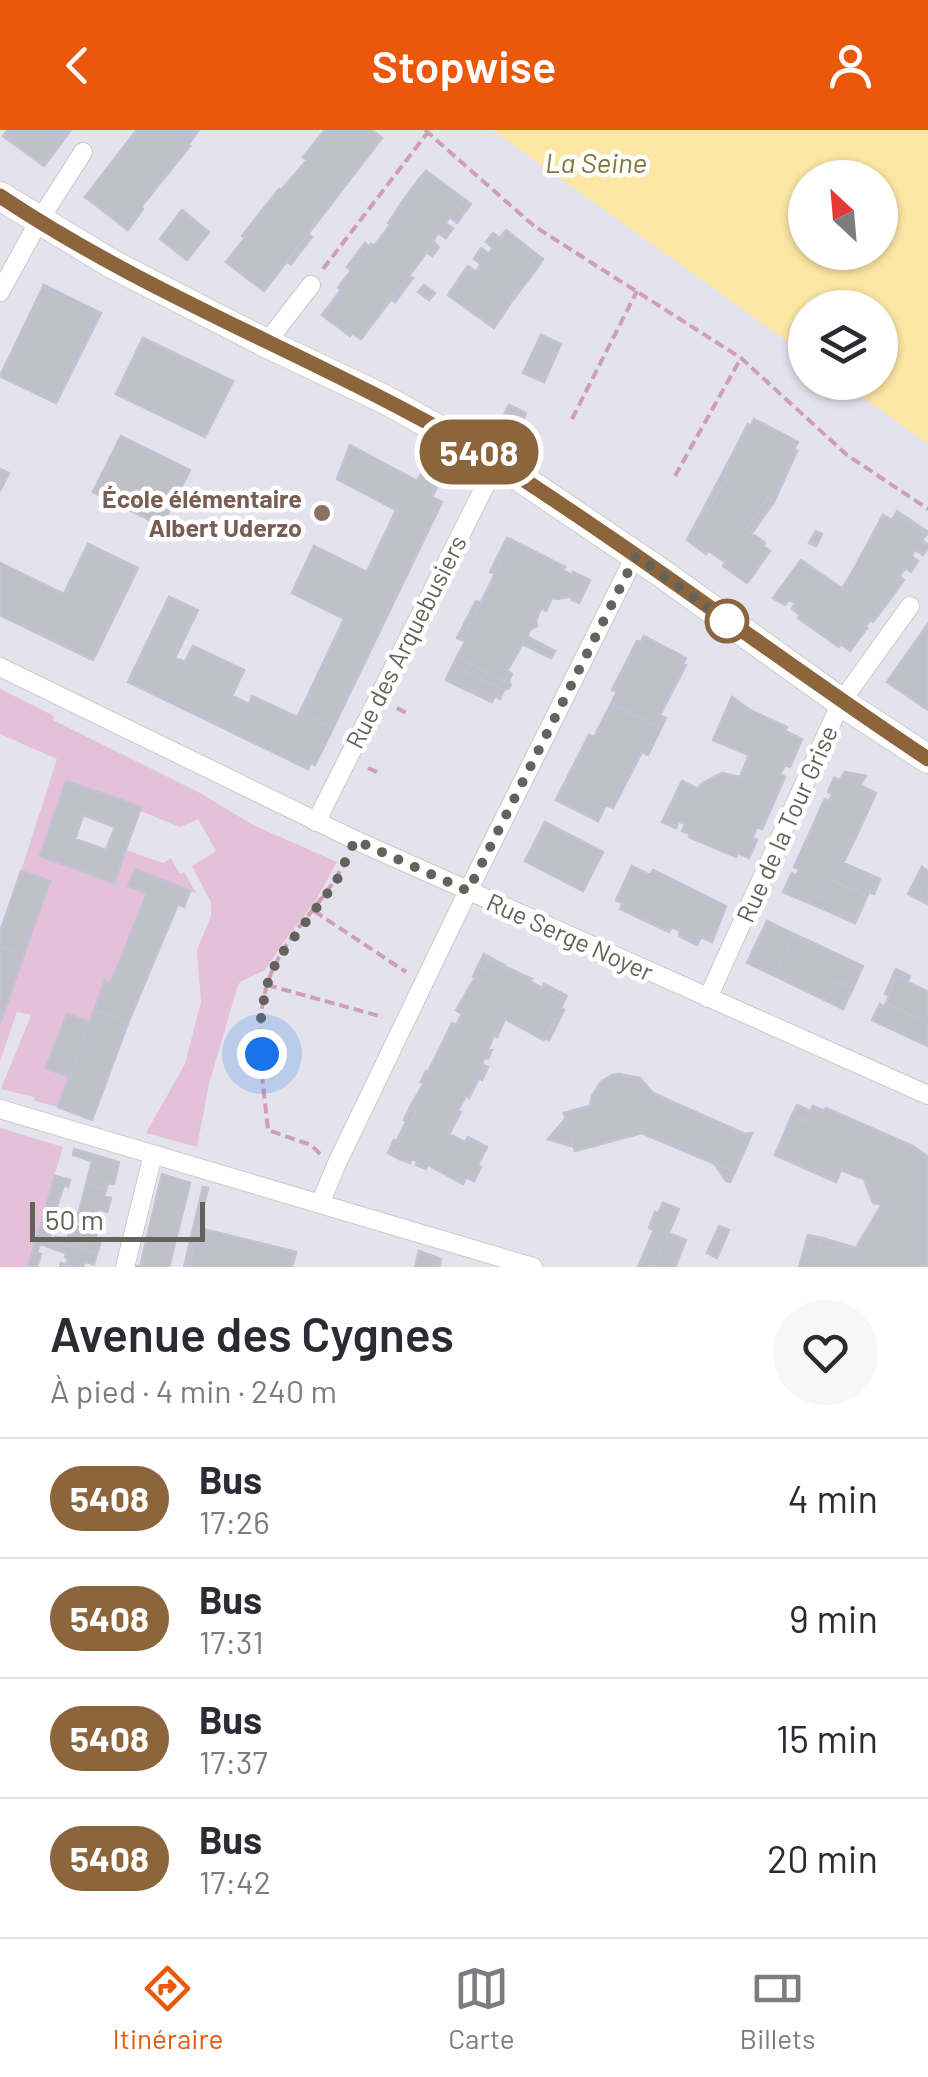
<!DOCTYPE html>
<html lang="fr">
<meta charset="utf-8">
<style>
body{margin:0;font-family:Barlow,sans-serif;background:#f7f7f7;color:#2b2b33;height:100vh;display:flex;flex-direction:column;font-size:38px;white-space:nowrap}
*{box-sizing:border-box;margin:0}
p{font-size:32px;color:#7c7c81}
.icon{flex:none;width:55px;height:55px;fill:none;stroke:currentColor;stroke-width:2;stroke-linecap:round;stroke-linejoin:round}
.map{position:relative;height:1137px;overflow:hidden}
.sheet{display:flex;flex-direction:column;background:#fff;flex:1}
.sheet>*{flex:none}
.badge{padding:0 20px;border-radius:32px;font-size:35px;line-height:65px}
.needle{width:65px;rotate:334deg}
.buttons{position:absolute;left:788px;top:30px;display:grid;gap:20px}
.buttons a{display:grid;place-items:center;width:110px;height:110px;border-radius:50%;background:#fff;box-shadow:0 2px 8px #0004;font-size:50px}
.scale{position:absolute;left:30px;bottom:25px;width:175px;box-sizing:border-box;padding-left:10px;border:5px solid #63625b;border-top:0;font-size:28px;line-height:35px;white-space:nowrap;color:#63625b;-webkit-text-stroke:8px #fff;paint-order:stroke}
.you{position:absolute;width:50px;height:50px;margin:-25px;border:8px solid #fff;border-radius:50%;background:#1a73e8;box-shadow:0 0 0 15px #1a73e833}
.map>.badge{position:absolute;translate:-50% -50%;box-shadow:0 0 0 5px #fff}
.round{display:grid;place-items:center;flex:none;width:105px;height:105px;border-radius:52px;background:#f7f7f7}
.summary{display:flex;align-items:center;justify-content:space-between;height:170px;padding:0 50px}
h1{font-size:48px;font-weight:600;line-height:75px}
ul{padding:0;list-style:none}
li{display:flex;align-items:center;gap:30px;height:120px;padding:0 50px;border-top:2px solid #e1e1e2}
li div{flex:1}
li b{display:block;font-size:38px}
li em{font-style:normal}
li .badge{min-width:110px;font-weight:700;text-align:center}
header{display:flex;justify-content:space-between;align-items:center;height:130px;padding:0 50px;background:#ea580c;color:#fff;font-size:45px;font-weight:600}
.tabs{display:flex;justify-content:space-around;align-items:center;height:140px;border-top:2px solid #e1e1e2;background:#fff;font-size:28px;color:#7c7c81}
.tabs a{display:grid;justify-items:center;gap:5px}
.tabs .selected{color:#ea580c}
.map>svg:first-child{display:block}
.green{fill:#e4c0d9}
.water{fill:#fce7a5;fill-rule:evenodd}
.building{fill:#bfc0c8;stroke:#c2c2d2;stroke-width:2.5;fill-rule:evenodd}
.lines{fill:none;stroke-linecap:round;stroke-linejoin:round}
.minor-casing{stroke:#cbcbc5;stroke-width:20}
.secondary-casing{stroke:#cfcfc7;stroke-width:30}
.path{stroke:#cfa0b3;stroke-width:4;stroke-dasharray:10 5;stroke-linecap:butt}
.minor{stroke:#fff;stroke-width:18}
.secondary{stroke:#fff;stroke-width:28}
.line-casing{stroke:#fff;stroke-width:22}
.line{stroke:#8d653d;stroke-width:15}
.walk{stroke:#63625b;stroke-width:10;stroke-dasharray:0 18}
.education-dot{fill:#8d6e63;stroke:#fff;stroke-width:4}
.stop-dot{fill:#fff;stroke:#8d653d;stroke-width:5}
.labels{text-anchor:middle;stroke-width:9;stroke-linejoin:round;paint-order:stroke}
.education-label{font-size:25px;font-weight:bold;fill:#785e54;stroke:#fff;text-anchor:end}
.street-label{font-size:25px;fill:#63625b;stroke:#fff}
.water-label{font-size:28px;font-style:italic;fill:#827535;stroke:#fff}
</style>
<header><svg class="icon" aria-label="back" viewBox="0 0 24 24"><path d="M15 5l-7 7 7 7"/></svg>Stopwise<svg class="icon" aria-label="person" viewBox="0 0 24 24"><circle cx="12" cy="8" r="4"/><path d="M4 21q1-7 8-7t8 7"/></svg></header>
<div class="map">
<svg width="928" height="1137" viewBox="0 0 928 1137">
<rect width="100%" height="100%" fill="#e4e3ed"/>
<path class="green" d="M0,559L54,586L53,590L200,663L253,695L337,732L316,770L283,813L265,840L240,852L237,858L209,954L197,1017L146,1003L185,934L201,872L197,820L211,786V772L192,736L216,721L198,689L180,697L66,651L40,726L114,752L126,720L163,733L171,728L180,744L184,742L196,763L134,739L129,755L147,763L111,853L90,892L67,884L47,938L69,947L58,977L35,971L34,967L1,959L31,885L17,882L0,931V894L49,751L21,741L57,629L0,604Z
M0,998L63,1017L27,1137H0Z"/>
<path class="water" d="M493,0H928V314L843,253L880,252V178H805V224ZM805,48H880V122H805Z"/>
<path class="building" d="M8,0H71L44,36L3,6Z
M139,0H199L188,15L190,16L141,77L143,79L128,100L85,67L136,1L137,2Z
M325,0H372L382,8L264,161L226,132L245,108L242,106L279,59L281,60L307,30L303,27Z
M426,41L433,46L427,55L419,49Z
M433,46L464,69L457,77L464,83L457,93L450,87L445,93L453,98L446,108L438,103L433,111L439,117L432,126L427,122L361,209L352,203L350,206L322,185L341,160L338,158L371,114L374,116L390,95L388,93L395,83L400,87L406,85L409,81L400,75L419,49L427,55Z
M464,69L471,74L464,83L457,77Z
M400,75L409,81L406,85L400,87L395,83Z
M182,80L209,102L187,130L160,109Z
M506,100L536,124L529,132L537,138L518,163L509,157L506,161L507,168L512,171L494,198L448,165L468,136L476,142L481,134L474,129L481,118L489,124L493,118L486,112L493,103L500,108Z
M308,104L312,107L291,134L286,131Z
M365,113L369,117L351,140L347,137Z
M536,124L543,129L537,138L529,132Z
M409,146L413,148L395,172L391,169Z
M44,155L101,183L56,273L0,246Z
M424,155L435,163L429,170L418,162Z
M509,157L518,163L512,171L507,168L506,161Z
M541,205L561,214L544,252L523,243Z
M143,208L233,251L205,307L116,264Z
M509,275L526,283L520,297L502,289Z
M754,289L798,312L794,319L797,321L774,372L768,367L746,399L765,413L763,416L770,421L747,453L723,436L725,432L709,421L706,424L687,410L704,378L708,381L727,347L722,344L748,294L751,296Z
M121,306L190,340L162,396L93,362Z
M350,315L417,351L424,338L442,348L432,367L442,372L333,598L300,582L344,489L292,463L314,416L367,442L396,380L337,349Z
M0,339L9,343L0,361Z
M722,344L727,347L708,381L704,378Z
M768,367L774,372L752,403L746,399Z
M897,381L928,402V403L895,385Z
M883,385L892,390L895,385L927,404L922,410L928,415V418L923,425L915,420L911,426L918,431L911,442L906,438L899,446L904,450L891,468L887,464L874,480L879,484L873,492L870,490L865,497L867,498L850,521L841,514L839,517L798,488L800,485L792,479L795,473L789,470L785,475L773,468L801,430L847,462L859,442L854,439Z
M816,401L822,404L816,416L809,413Z
M507,408L512,410L495,444L490,442Z
M512,410L565,437L563,440L572,445L573,442L590,450L579,473L572,470V466L558,469L552,468L546,481L541,478L536,490L537,496L531,499L507,541L512,544L509,551L510,554L457,527L465,512L462,510Z
M88,414L138,438L93,530L0,485V433L64,464Z
M854,439L859,442L847,462L842,459Z
M887,464L891,468L879,484L874,480Z
M169,467L198,480L175,528L185,532L193,516L244,540L232,566L249,574L252,566L297,587L300,582L333,598L315,635L311,633L308,639L128,552Z
M476,471L481,473L462,510L457,508Z
M928,494V580L887,552Z
M527,506L555,521L551,528L522,514Z
M644,506L686,528L683,534L686,535L660,585L666,588L661,598L611,574L617,562L612,560L637,511L641,512Z
M457,527L510,554L509,558L504,560L453,535Z
M453,535L504,560L500,569L495,566L492,572L475,564L474,561L473,563L466,560L465,556L464,559L446,550Z
M732,567L750,580L787,597L785,601L802,609L790,637L785,635L780,644L785,647L762,699L757,697L752,708L757,710L749,728L738,723L736,727L689,707L690,704L682,701L685,694L678,691L676,698L662,692L682,651L698,659L701,654L722,643L740,647L749,625L713,610Z
M611,574L661,598L648,625L642,622L613,678L606,675L598,691L556,670L589,605L594,607Z
M845,642L866,646L860,655L876,663L855,709L851,707L838,735L873,752L867,766L832,750L823,769L813,765L809,773L783,762L792,743L796,746L799,739L794,737L825,669L829,671L832,665L828,662L834,648L840,650Z
M66,651L141,677L114,753L40,726ZM83,685L115,697L106,720L75,709Z
M545,692L603,722L583,761L525,731Z
M851,707L855,709L843,733L880,749L874,764L869,762L873,752L838,735Z
M632,736L650,745L653,740L726,776L712,812L701,807L697,815L679,806L680,801L672,797L669,802L620,779L623,773L616,770Z
M922,737L928,742L919,761L928,767V774L908,764Z
M135,739L190,761L184,777L178,774L128,893L94,880L105,851L111,853L147,763L128,756Z
M21,741L50,751L24,824L0,816V802Z
M928,742V767L919,761Z
M832,750L867,766L855,793L809,773L813,765L823,769Z
M767,791L794,804L775,846L747,833Z
M794,804L863,836L853,858L836,850L827,871L775,846Z
M0,816L24,824L0,894Z
M484,824L506,836L489,829L483,841L477,838Z
M489,829L532,849L530,851L542,858L544,854L552,858L549,864L564,871L561,878L564,880L559,890L555,888L544,910L505,889L497,907L494,905L488,919L492,920L488,929L485,927L476,946L479,948L469,968L466,966L458,980L461,982L449,1004L465,1012L468,1007L487,1017L478,1035L481,1037L474,1051L466,1047L463,1054L428,1035L426,1039L416,1035L417,1031L412,1029L410,1033L399,1029L396,1022L400,1012L397,1010L406,992L410,994L416,980L410,977L424,953L421,952L426,941L432,944L442,925L438,922L452,893L456,895L462,884L456,880L475,848L473,847L477,838L483,841Z
M896,839L910,846L907,852L897,847L888,865L885,864Z
M897,847L928,862V893L886,873Z
M836,850L853,858L843,879L827,871Z
M552,858L567,866L564,871L549,864Z
M886,873L928,893V916L872,890L880,874L884,877Z
M94,880L128,893L92,990L58,977Z
M67,884L90,892L69,947L46,938Z
M555,888L559,890L549,910L545,908Z
M438,922L442,925L432,944L428,942Z
M482,934L488,937L482,950L476,946Z
M619,944L640,948L653,963L709,988L691,1024L642,1003L575,1021L564,983L590,976L592,966L601,952L612,945Z
M797,975L810,981L806,991L792,985Z
M813,976L824,981L826,978L913,1016L928,1027V1137H799L808,1105L822,1108L819,1116L856,1118L884,1071L879,1074L873,1073L864,1049L841,1040L836,1052L775,1025L792,985L806,991Z
M410,977L416,980L410,994L404,990Z
M566,988L574,1017L548,1009Z
M709,988L745,1004L752,1003L735,1042L691,1024Z
M394,1010L400,1012L396,1022L399,1029L388,1023Z
M74,1019L119,1032L114,1054L108,1053L106,1060L86,1055L92,1031L73,1025Z
M714,1033L735,1042L730,1052L726,1051Z
M162,1044L190,1053L169,1137H133V1135L140,1137Z
M55,1046L70,1050L68,1057L64,1055L56,1079L46,1077Z
M86,1055L106,1060L104,1066L111,1068L107,1082L98,1079L96,1089L78,1085Z
M203,1057L208,1058L199,1098L189,1137H184Z
M663,1073L679,1079L654,1137H638L654,1100L649,1098L655,1082L658,1084Z
M46,1077L59,1080L48,1111L37,1107Z
M59,1080L85,1086L83,1093L57,1087Z
M85,1086L96,1089L93,1103L96,1105L95,1109L101,1111L97,1123L53,1112L55,1107L68,1108L70,1097L75,1095L82,1097Z
M719,1096L729,1100L717,1128L707,1123Z
M199,1098L296,1122L292,1137H189Z
M669,1103L686,1110L675,1137H654Z
M37,1107L97,1123L94,1134L84,1132L83,1137H60L61,1133L67,1134L68,1128L65,1127L66,1123L40,1114L37,1123L41,1124L37,1137H28Z
M822,1108L856,1118L819,1116Z
M419,1121L441,1129L439,1137H415Z"/>
<g class="lines">
<defs>
<path id="minor" d="M0,162L39,91L83,22
M266,213L311,155
M0,537L355,710L928,965
M316,692L497,332
M708,868L841,572L910,476
M0,979L533,1137
M320,1074L338,1031L468,761L635,426
M125,1137L153,1025"/>
<path id="secondary" d="M0,66L112,134L266,213L384,269L497,332L660,442L841,572L928,629"/>
</defs>
<use href="#minor" class="minor-casing"/>
<use href="#secondary" class="secondary-casing"/>
<path class="path" d="M425,0L534,96L741,228L847,325L928,379
M323,139L428,2
M572,289L637,161
M675,346L741,228
M397,578L410,585
M368,638L381,644
M314,781L406,842
M267,855L383,887
M320,1024L311,1015L268,1000C263,946 249,882 277,831C296,794 328,768 347,728"/>
<use href="#minor" class="minor"/>
<use href="#secondary" class="secondary"/>
</g>
<g class="lines">
<defs>
<path id="line" d="M0,66C149,166 319,228 473,318C521,346 566,378 612,409C718,482 821,558 928,629"/>
</defs>
<use href="#line" class="line-casing"/>
<use href="#line" class="line"/>
<path class="walk" d="M262,924L261,884L267,855L277,830L336,752L355,710L468,761L636,426L727,491"/>
</g>
<circle class="education-dot" cx="322" cy="383" r="10"/>
<circle class="stop-dot" cx="727" cy="491" r="20"/>
<g class="labels">
<g class="education-label">
<text x="302" y="378">École élémentaire<tspan x="302" dy="29">Albert Uderzo</tspan></text>
</g>
<g class="street-label">
<text transform="translate(406 512) rotate(-63)" y="9">Rue des Arquebusiers</text>
<text transform="translate(787 694) rotate(-66)" y="9">Rue de la Tour Grise</text>
<text transform="translate(570 807) rotate(24)" y="9">Rue Serge Noyer</text>
</g>
<g class="water-label">
<text x="596" y="43">La Seine</text>
</g>
</g>
</svg>
<div class="buttons">
<a><svg class="needle" viewBox="-14 -14 28 28"><path d="M0-13l5 13h-10z" fill="#e53935"/><path d="M0 13l5-13h-10z" fill="#7c7c81"/></svg></a>
<a><svg class="icon" aria-label="layers" viewBox="0 0 24 24"><path d="M12 4l9 5-9 5-9-5zM3 14l9 5 9-5"/></svg></a>
</div>
<div class="scale">50 m</div>
<div class="you" style="left:262px;top:924px"></div>
<b class="badge" style="left:479px;top:322px;background:#8d653d;color:#fff">5408</b>
</div>
<section class="sheet">
<div class="summary"><div><h1>Avenue des Cygnes</h1><p>À pied · 4 min · 240 m</p></div><a class="round"><svg class="icon" aria-label="heart" viewBox="0 0 24 24"><path d="M12 20l-8-8c-3-5 5-10 8-4 3-6 11-1 8 4z"/></svg></a></div>
<ul>
<li><span class="badge" style="background:#8d653d;color:#fff">5408</span><div><b>Bus</b><p>17:26</p></div><em>4 min</em></li>
<li><span class="badge" style="background:#8d653d;color:#fff">5408</span><div><b>Bus</b><p>17:31</p></div><em>9 min</em></li>
<li><span class="badge" style="background:#8d653d;color:#fff">5408</span><div><b>Bus</b><p>17:37</p></div><em>15 min</em></li>
<li><span class="badge" style="background:#8d653d;color:#fff">5408</span><div><b>Bus</b><p>17:42</p></div><em>20 min</em></li>
</ul>
</section>
<nav class="tabs">
<a class="selected"><svg class="icon" aria-label="directions" viewBox="0 0 24 24"><path d="M12 3l9 9-9 9-9-9zM9 14v-3h6M13 9l2 2-2 2"/></svg>Itinéraire</a>
<a><svg class="icon" aria-label="map" viewBox="0 0 24 24"><path d="M3 6l6-2 6 2 6-2v14l-6 2-6-2-6 2zM9 4v14M15 6v14"/></svg>Carte</a>
<a><svg class="icon" aria-label="tickets" viewBox="0 0 24 24"><path d="M3 7h18v10H3zM15 7v10"/></svg>Billets</a>
</nav>
